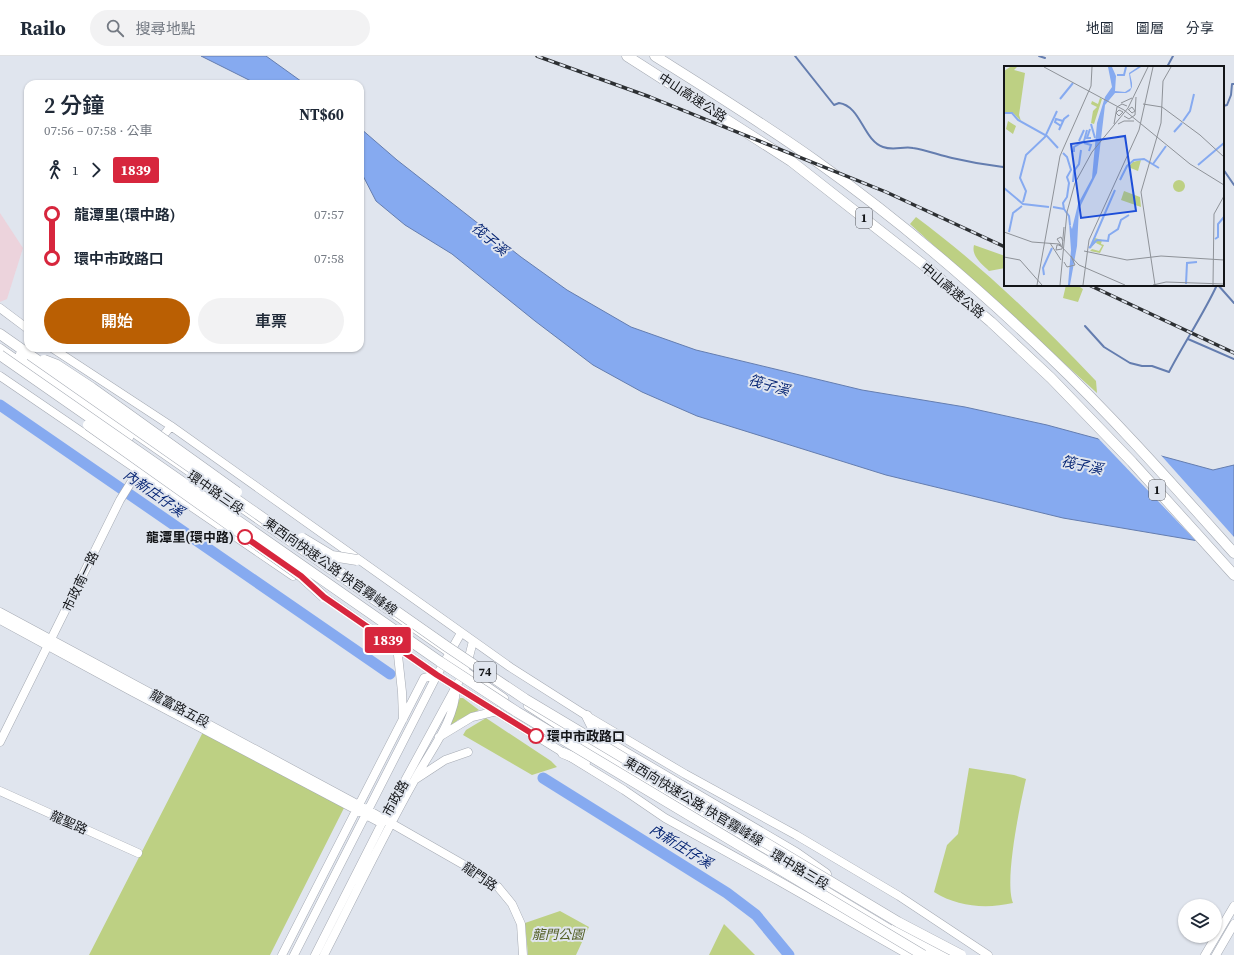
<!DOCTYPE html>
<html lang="zh-TW">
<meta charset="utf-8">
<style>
body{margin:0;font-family:"Source Serif 4","Noto Sans TC",serif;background:#f2f2f3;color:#1f2937;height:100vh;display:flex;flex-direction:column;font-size:15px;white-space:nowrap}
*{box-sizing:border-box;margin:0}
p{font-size:13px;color:#747a83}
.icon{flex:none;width:22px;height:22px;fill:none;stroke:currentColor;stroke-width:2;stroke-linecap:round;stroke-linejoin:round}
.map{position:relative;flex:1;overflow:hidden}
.details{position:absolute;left:24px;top:24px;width:340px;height:272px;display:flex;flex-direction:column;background:#fff;border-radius:12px;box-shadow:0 1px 3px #0004}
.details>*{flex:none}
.badge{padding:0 8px;border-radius:3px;font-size:14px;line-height:26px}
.tools{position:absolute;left:1178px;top:843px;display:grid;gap:8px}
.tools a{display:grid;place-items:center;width:44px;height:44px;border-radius:50%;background:#fff;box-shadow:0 1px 3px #0004;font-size:20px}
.map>.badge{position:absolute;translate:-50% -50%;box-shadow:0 0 0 2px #fff}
.legs{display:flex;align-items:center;gap:6px;height:44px;padding:0 20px;font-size:13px}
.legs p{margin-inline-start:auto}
.head{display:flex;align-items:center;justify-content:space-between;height:68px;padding:0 20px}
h1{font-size:22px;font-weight:600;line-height:30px}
.primary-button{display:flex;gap:8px;margin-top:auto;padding:8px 20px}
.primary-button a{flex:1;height:46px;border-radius:24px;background:#ba5f03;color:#fff;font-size:16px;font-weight:600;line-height:46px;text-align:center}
.primary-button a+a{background:#f2f2f3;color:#1f2937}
ul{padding:0 20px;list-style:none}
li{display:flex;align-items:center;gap:14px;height:44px;font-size:15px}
li i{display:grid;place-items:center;width:6px;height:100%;margin:0 5px;background:currentColor}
li i::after{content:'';width:10px;height:10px;margin:-5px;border:3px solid;border-radius:50%;background:#fff}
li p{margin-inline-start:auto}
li:first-child i{background:linear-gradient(#0000 50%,currentColor 0)}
li:last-child i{background:linear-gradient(currentColor 50%,#0000 0)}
header{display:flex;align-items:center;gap:24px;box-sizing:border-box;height:56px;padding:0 20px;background:#fff;border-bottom:1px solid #e0e1e3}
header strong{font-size:19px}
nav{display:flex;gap:22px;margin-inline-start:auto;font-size:14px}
.search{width:280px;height:36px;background:#f2f2f3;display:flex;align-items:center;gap:10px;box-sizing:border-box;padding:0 14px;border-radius:22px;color:#747a83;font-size:15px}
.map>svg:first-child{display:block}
.industrial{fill:#ecd3dc}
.green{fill:#bdd083}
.water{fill:#86aaf0;stroke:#647daf}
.pier{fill:#e0e5ee}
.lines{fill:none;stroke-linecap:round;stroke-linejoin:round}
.stream{stroke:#647daf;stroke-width:2}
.river{stroke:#86aaf0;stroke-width:11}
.secondary-casing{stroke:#a5aab3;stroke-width:9}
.highway-casing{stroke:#a5aab3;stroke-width:11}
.secondary{stroke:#fff;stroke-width:8}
.highway{stroke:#fff;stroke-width:10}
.rail-casing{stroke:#2d3033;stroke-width:3.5}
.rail{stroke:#e0e5ee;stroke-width:2;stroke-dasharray:6;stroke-linecap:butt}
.highway-bridge-casing{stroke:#a5aab3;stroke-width:11;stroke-linecap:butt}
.highway-bridge{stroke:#fff;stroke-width:10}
.line-1-casing{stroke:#fff;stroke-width:9}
.line-1{stroke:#d7263d;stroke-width:6}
.stop-1-dot{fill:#fff;stroke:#d7263d;stroke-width:2}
.labels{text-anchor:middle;stroke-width:4;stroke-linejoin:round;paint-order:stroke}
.shield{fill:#e0e5ee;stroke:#505358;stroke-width:1}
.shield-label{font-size:12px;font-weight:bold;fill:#131518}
.street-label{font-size:13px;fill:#131518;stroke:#e0e5ee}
.stop-label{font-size:13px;font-weight:bold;fill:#131518;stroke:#e0e5ee;text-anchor:end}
.park-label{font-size:13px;font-style:italic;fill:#525e24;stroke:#e0e5ee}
.water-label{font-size:14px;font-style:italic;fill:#062574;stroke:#e0e5ee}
.inset-river{fill:none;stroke:#86aaf0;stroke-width:2}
.inset-road{fill:none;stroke:#8e9298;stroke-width:1}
.view{fill:#1d4ed8;fill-opacity:0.15;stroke:#1d4ed8;stroke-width:2}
.inset-edge{fill:none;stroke:#131518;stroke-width:2}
</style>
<header>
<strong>Railo</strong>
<div class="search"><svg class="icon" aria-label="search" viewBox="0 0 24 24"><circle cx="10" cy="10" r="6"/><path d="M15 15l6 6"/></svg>搜尋地點</div>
<nav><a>地圖</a><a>圖層</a><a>分享</a></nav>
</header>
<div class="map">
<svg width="1234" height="899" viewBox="0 0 1234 899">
<rect width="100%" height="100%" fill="#e0e5ee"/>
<path class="industrial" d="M0,157L23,192L7,243L0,246Z"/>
<path class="green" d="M916,161C982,210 1040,266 1096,325L1097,337L910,168Z
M974,189L1005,200V212L989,215C982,208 971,200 974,189Z
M1066,229H1077L1083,233L1078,246L1063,242Z
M460,642H463L479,654L458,664L447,673Z
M486,662L551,705L557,711L532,719L463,679L466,674Z
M203,676L344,752L270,899H89Z
M969,712L1014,719L1026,723C1020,749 1004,825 1013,847C986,853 958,851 934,836L947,789L958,778Z
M560,855L589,871L576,899H528L525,867Z
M724,868L755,899H709Z"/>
<path class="water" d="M201,0H266L305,28H257Z
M360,72L397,104L521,201L567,234L631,271L696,294L862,334L965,351L1047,369L1213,414L1234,409V491L1063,462L886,419L697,360L642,336L593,309L535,265L452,198L405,169L376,145L360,114Z"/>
<path class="pier" d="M1096,380L1159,397L1234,481V493L1198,487Z"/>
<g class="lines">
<path class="stream" d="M795,0L834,49L839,47C861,50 863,84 883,91C894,95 903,90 913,92C926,94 939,99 952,102C969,106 986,109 1003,111L1005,109
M1039,0L1045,2
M1167,11L1173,0
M1223,50L1227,49L1231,39L1232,28H1234
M1223,113L1234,129
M1218,229L1234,247
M1085,270L1104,291L1130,307L1142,310H1152L1169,316C1184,287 1203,259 1217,229
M1188,283L1234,303"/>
<path class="river" d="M0,349L390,618
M543,722L727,837L756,859L789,899"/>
<defs>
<path id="secondary" d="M0,252L28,273
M0,292L129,382
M52,292L171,370L510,611L587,660L685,718L796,779L899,840L988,899
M20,298L464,607
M0,320L293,520
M158,386L171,370
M320,538L437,619L624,734L665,762L779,825L909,899
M0,556L368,754L480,818L498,831L512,848L521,868L523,899
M0,564L131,635L379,766
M397,590L402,636L403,663
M449,604L504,642
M467,609L473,585
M528,650L574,680L789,807
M439,681L472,661L497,655
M0,686L120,444L140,412
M416,723L445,704L468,696
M0,735L138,797
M780,807L933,899
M896,870L945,899
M282,899L424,622L437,619
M294,899L437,619L461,577
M315,899L384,763L458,627
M324,899C354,841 382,782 414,725C429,696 455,666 456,632
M1205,899L1234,850
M1216,899L1234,868"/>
<path id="highway" d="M627,0L791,105L925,210L991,266L1051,322L1132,406L1234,519
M655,0C709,34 764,68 816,105C898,163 977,231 1050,301C1115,363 1174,430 1234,497
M0,278L30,299
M587,660L597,680L796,797L826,818
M563,697L585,706"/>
</defs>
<use href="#secondary" class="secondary-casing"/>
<use href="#highway" class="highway-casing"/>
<use href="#secondary" class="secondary"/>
<use href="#highway" class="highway"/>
<defs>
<path id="rail" d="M537,0L650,41L886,136L1005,191
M1089,229L1234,297"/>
</defs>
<use href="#rail" class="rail-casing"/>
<use href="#rail" class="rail"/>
<defs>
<path id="highway-bridge" d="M0,299L439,605L517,656L923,899
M30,299L446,590L525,643L898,866L961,899
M44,304L57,309L92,332L237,436
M88,369L301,520L324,541
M302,482L332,500L357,504"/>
</defs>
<use href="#highway-bridge" class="highway-bridge-casing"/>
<use href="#highway-bridge" class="highway-bridge"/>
</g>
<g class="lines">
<defs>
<path id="line-1" d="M245,481L301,520L324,541L437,619L536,680"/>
</defs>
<use href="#line-1" class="line-1-casing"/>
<use href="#line-1" class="line-1"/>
</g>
<g class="stop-1-dot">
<circle cx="245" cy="481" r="7"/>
<circle cx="536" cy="680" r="7"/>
</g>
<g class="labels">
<g class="shield">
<rect x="856" y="152" width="16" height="20" rx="3"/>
<rect x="1149" y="424" width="16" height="20" rx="3"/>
<rect x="474" y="606" width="22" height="20" rx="3"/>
</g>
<g class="shield-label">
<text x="864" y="166">1</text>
<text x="1157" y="438">1</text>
<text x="485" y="620">74</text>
</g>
<g class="street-label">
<text transform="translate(693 41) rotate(33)" y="5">中山高速公路</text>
<text transform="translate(953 234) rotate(40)" y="5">中山高速公路</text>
<text transform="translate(216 436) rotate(35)" y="5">環中路三段</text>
<text transform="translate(331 510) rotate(35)" y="5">東西向快速公路 快官霧峰線</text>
<text transform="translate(80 525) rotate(-64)" y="5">市政南一路</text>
<text transform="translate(180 652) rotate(28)" y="5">龍富路五段</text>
<text transform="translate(395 742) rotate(-61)" y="5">市政路</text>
<text transform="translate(694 745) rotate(31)" y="5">東西向快速公路 快官霧峰線</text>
<text transform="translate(69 766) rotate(24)" y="5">龍聖路</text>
<text transform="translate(800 813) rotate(31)" y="5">環中路三段</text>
<text transform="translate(480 820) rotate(35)" y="5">龍門路</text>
</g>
<g class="stop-label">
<text x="234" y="486">龍潭里(環中路)</text>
<text x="547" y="685" text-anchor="start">環中市政路口</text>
</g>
<g class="park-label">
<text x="558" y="883">龍門公園</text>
</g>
<g class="water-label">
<text transform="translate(490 183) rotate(40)" y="5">筏子溪</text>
<text transform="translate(769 329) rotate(16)" y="5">筏子溪</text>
<text transform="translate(1082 409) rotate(12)" y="5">筏子溪</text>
<text transform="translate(154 437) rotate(35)" y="5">內新庄仔溪</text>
<text transform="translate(681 790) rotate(32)" y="5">內新庄仔溪</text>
</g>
</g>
<g transform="translate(1004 10)">
<rect width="220" height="220" fill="#e0e5ee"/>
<path d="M6,1H13L10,4L21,7L15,49L17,55L9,47H0V5ZM96,32L98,33L90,58L87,57L89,45L93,41L87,38L88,35L94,38ZM4,55L12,60L9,68L2,63ZM137,94L134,105L124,101L129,96ZM169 120a6 6 0 1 1 12 0a6 6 0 1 1-12 0ZM120,125L136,131L137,141L117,134ZM91,172L98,174L97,178L100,179L96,187L86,185L88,183L95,185L98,180L92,177L93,174L87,182Z" fill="#bdd083"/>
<path d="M104,1H108L112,10L111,25L121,26L127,22L125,7L134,1H137L126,8L128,17V21L126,25L122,27H111L101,39L93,107L75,143L73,180L66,219H64L67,184L65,156L68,163L74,138L88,112L93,57L101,31L108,21Z" fill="#86aaf0"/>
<path class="inset-river" d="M113,9H120L122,1M56,33L69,17M0,47H8L14,54L43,70L54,82M179,55L186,45L190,28M87,58L91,72M57,60L51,56L52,53L59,55M86,63L83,72H87M55,64L60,53L65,49M170,66L178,57M75,75L80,64M80,77L87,79L85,85M70,86V81L80,75L83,64M149,98L162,80M194,99L220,77M116,114L123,100L130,94L140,93L155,102M69,116L70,105L75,98L77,84M0,122L19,138L45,141M19,136L22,125L16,112L22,89L41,71L53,45M49,141L60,143L59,137L63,131L65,117L63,111L67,104L63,91L59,87M60,143L65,150L66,159M5,166L9,147L18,140M211,173L214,171V158L220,151M85,182L93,174L104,175L105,169L114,163L117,154L125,149M86,182L111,124M40,209L39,202L48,182M182,218L183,197L193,196"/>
<path class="inset-road" d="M40,1L120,44L186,98L220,119M117,37L128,32M139,38L158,41L196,69L220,91M124,44L128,41L131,45L128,47L125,44M119,46L115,44L112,47L115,50L119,46M120,50L125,53L131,49L132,31M110,58L113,41L118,38L123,40M114,58L120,55H130M0,166L28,176L55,178L75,199L121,219M46,177L57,194M57,179L53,173L57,171L59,175M58,180H56L55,179H53L52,184L58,183L60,161M80,185L123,194L157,190L220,194M0,191L16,194L38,219M60,196L63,201L71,199L67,190M33,219L56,90L87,20L88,1M56,219L63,146L71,117L88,86L124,42L144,1M79,219L85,174L135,64L149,1M149,219L162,216L220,218M151,219L137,126L157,57L159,15L167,1M209,219L210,148L220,130"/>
<path class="view" d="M121,70L132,145L77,152L67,78Z"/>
<rect width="220" height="220" class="inset-edge"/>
</g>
</svg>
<div class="tools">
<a><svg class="icon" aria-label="layers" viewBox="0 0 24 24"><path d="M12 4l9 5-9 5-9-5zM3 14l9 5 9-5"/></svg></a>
</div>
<b class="badge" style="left:388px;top:584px;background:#d7263d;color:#fff">1839</b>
<section class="details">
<div class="head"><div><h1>2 分鐘</h1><p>07:56 – 07:58 · 公車</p></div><b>NT$60</b></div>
<div class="legs"><svg class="icon" aria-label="walk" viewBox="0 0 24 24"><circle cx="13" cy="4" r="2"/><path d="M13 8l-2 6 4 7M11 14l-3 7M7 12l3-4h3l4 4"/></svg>1<svg class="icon" aria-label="forward" viewBox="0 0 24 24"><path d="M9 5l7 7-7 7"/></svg><b class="badge" style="background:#d7263d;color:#fff">1839</b></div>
<ul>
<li><i style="color:#d7263d"></i><b>龍潭里(環中路)</b><p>07:57</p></li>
<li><i style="color:#d7263d"></i><b>環中市政路口</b><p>07:58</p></li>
</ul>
<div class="primary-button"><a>開始</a><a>車票</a></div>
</section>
</div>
